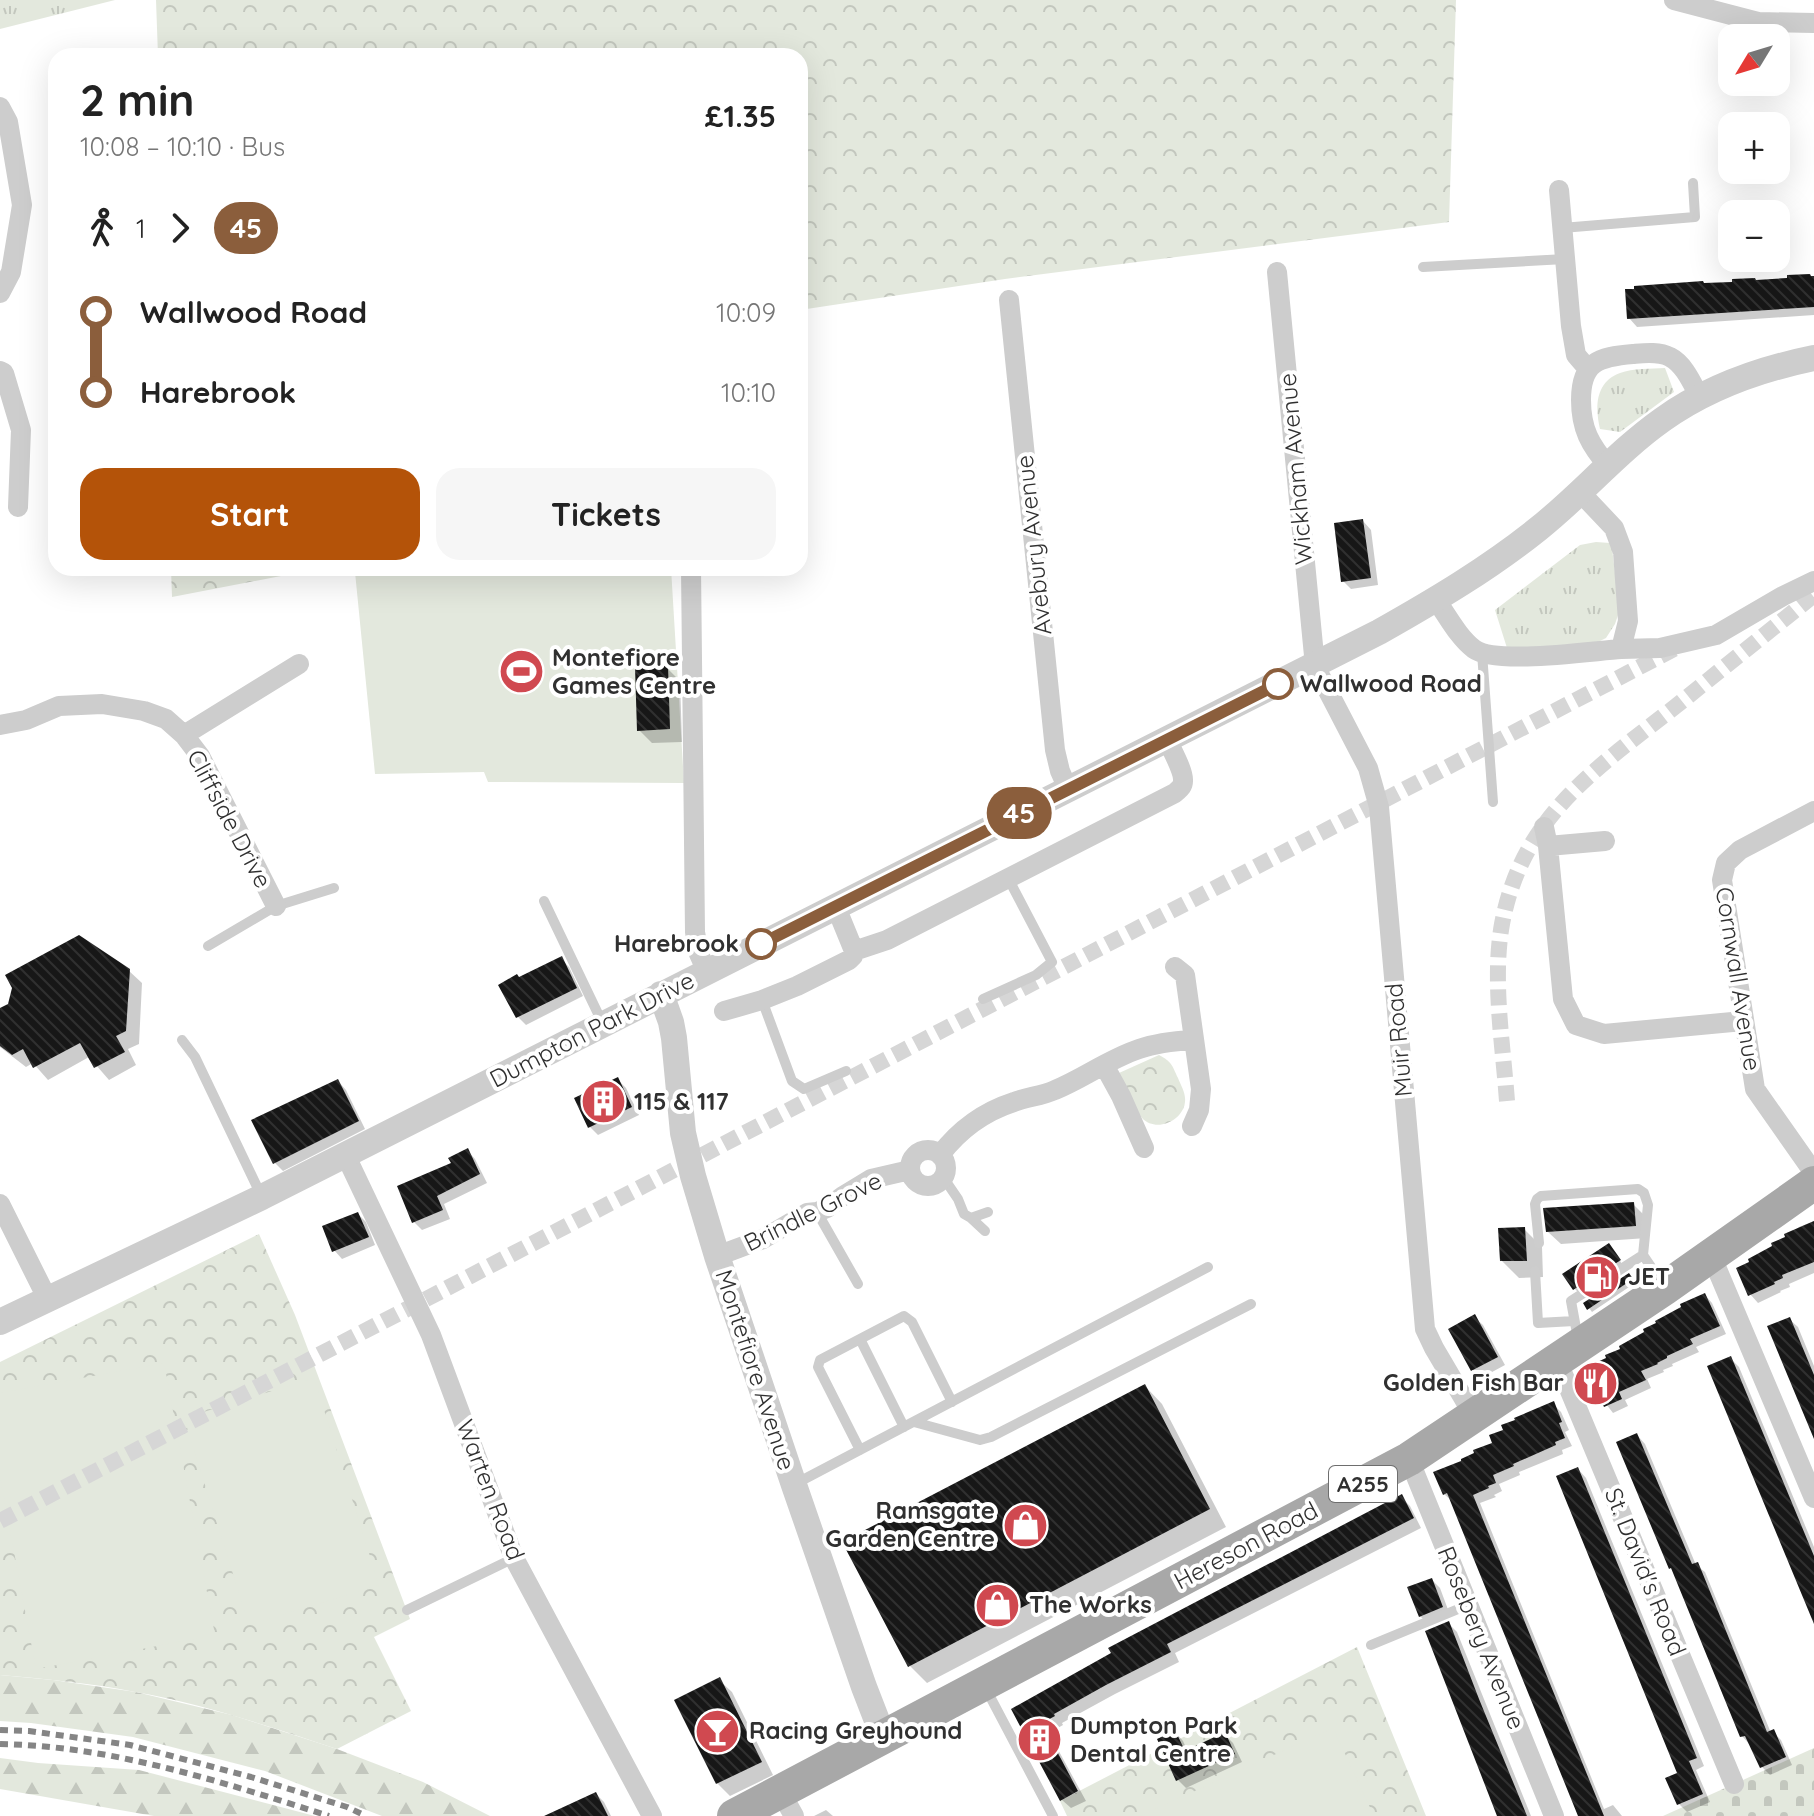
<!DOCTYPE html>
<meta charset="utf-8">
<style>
body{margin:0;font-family:Quicksand,sans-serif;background:#f6f6f6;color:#222;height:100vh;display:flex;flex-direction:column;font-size:30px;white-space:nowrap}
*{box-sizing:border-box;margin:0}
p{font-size:26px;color:#767676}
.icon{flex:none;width:44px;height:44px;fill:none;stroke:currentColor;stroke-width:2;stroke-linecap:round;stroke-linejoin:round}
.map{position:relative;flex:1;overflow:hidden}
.side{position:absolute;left:48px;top:48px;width:760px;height:528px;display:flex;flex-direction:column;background:#fff;border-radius:24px;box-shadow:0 8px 32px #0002}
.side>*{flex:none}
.badge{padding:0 16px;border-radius:26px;font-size:28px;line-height:52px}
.needle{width:52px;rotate:232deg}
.controls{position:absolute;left:1718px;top:24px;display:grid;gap:16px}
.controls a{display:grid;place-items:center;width:72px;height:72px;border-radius:16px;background:#fff;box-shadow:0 8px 32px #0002;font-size:40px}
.map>.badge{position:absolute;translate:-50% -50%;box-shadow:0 0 0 4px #fff}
.legs{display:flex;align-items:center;gap:12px;height:88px;padding:0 32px;font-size:26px}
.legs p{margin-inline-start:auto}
.head{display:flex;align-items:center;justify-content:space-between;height:136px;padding:0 32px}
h1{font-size:44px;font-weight:700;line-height:60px}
.primary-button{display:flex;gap:16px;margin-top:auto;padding:16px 32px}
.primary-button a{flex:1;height:92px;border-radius:24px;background:#b45309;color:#fff;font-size:32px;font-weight:700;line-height:92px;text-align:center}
.primary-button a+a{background:#f6f6f6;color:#222}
ul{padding:0 32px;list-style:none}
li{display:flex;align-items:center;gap:28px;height:80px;font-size:30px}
li i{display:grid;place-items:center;width:12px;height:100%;margin:0 10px;background:currentColor}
li i::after{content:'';width:20px;height:20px;margin:-10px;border:6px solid;border-radius:50%;background:#fff}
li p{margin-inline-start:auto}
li:first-child i{background:linear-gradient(#0000 50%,currentColor 0)}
li:last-child i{background:linear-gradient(currentColor 50%,#0000 0)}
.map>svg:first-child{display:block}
.grass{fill:url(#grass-tufts)}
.forest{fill:url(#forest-firs)}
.cemetery{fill:url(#cemetery-stones)}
.park{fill:url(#park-crowns)}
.pitch{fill:#e3e8dd}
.shadow{fill:#0003}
.building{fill:url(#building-back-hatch)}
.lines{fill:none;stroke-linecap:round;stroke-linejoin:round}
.pedestrian-tunnel{stroke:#d6d6d6;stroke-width:16;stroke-dasharray:16 8;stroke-linecap:butt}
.service{stroke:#cdcdcd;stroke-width:10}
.minor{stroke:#cdcdcd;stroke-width:20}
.tertiary{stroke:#cdcdcd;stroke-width:26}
.primary{stroke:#a8a8a8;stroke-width:34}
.rail{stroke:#858585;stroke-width:6;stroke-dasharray:8 6;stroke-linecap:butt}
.line-1-casing{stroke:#fff;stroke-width:18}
.line-1{stroke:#8b5e3c;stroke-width:12}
.stop-1-dot{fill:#fff;stroke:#8b5e3c;stroke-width:4}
.labels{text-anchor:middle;stroke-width:8;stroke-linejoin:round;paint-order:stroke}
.shield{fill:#fff;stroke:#6e6e6e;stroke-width:2}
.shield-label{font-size:22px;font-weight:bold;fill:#303030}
.street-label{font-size:24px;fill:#303030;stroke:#fff}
.poi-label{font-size:24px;font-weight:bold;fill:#303030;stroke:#fff;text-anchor:start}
.stop-label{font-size:24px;font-weight:bold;fill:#303030;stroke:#fff;text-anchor:start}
</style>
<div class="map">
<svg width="1814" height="1816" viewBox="0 0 1814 1816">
<defs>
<pattern id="grass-tufts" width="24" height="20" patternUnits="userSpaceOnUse" patternTransform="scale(2)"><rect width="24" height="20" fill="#e3e8dd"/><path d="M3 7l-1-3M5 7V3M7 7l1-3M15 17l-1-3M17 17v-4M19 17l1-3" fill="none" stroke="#c3c7be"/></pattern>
<pattern id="forest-firs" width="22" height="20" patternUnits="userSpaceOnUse" patternTransform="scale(2)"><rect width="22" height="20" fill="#e3e8dd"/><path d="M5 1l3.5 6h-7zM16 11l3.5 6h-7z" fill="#c3c7be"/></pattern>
<pattern id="cemetery-stones" width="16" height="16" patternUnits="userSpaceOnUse" patternTransform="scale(2)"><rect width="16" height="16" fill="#e3e8dd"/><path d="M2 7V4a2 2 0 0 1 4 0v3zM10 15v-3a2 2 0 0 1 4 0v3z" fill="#c3c7be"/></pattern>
<pattern id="park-crowns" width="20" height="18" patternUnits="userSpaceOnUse" patternTransform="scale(2)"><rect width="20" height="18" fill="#e3e8dd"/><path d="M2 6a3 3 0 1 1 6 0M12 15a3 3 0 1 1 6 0" fill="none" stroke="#c3c7be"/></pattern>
<pattern id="building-back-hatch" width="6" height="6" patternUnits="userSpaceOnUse" patternTransform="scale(2)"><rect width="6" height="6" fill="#171717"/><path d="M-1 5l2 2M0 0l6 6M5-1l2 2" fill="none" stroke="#303030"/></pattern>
</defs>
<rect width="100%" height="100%" fill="#fff"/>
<path class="grass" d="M0,0H115L0,29Z
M1665,368L1674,392L1620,432L1600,429C1595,408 1595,382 1620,373C1633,368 1651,369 1665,368Z
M1596,542L1610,543L1612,548L1618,598V615L1615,624L1606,638L1590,646L1507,648L1495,610L1580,545Z"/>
<path class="forest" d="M0,1675L53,1680L136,1692L232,1715L337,1749L423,1782L490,1816H382L265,1771L133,1737L31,1723L0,1721Z
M0,1758L38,1763L139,1770L315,1816H154L0,1789Z"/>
<path class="cemetery" d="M1814,1748V1816H1663Z"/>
<path class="park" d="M156,0H1456L1449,222L1005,279L800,310V56H158Z
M171,568H322L172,597Z
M1159,1055C1172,1062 1172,1065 1178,1078C1181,1086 1186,1093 1185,1102C1183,1121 1156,1133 1142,1118C1133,1108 1125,1086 1119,1073Z
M259,1234L295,1315L410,1619L374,1637L411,1711L337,1749C271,1727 204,1704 135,1692C90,1683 45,1679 0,1675V1362Z
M1357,1647L1426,1816H1067L1060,1801Z"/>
<path class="pitch" d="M378,568H671L684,783L488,782L484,772L375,774L355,572Z
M164,1363L215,1635L36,1669L0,1477V1393Z
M314,1378L379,1585L249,1625L184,1418Z
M1333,1728L1374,1816H1140Z"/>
<path class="shadow" d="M1814,278V315L1637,327L1629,318L1704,285Z
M1363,521L1371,530L1378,585L1351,589L1343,581Z
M667,668L680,681L682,742L652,743L639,730Z
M561,959L569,967L583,996L526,1025L518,1017L519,979Z
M128,970L142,983L139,1044L128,1049L136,1065L109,1080L89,1057L48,1080L33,1063L26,1067L0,1047V1010Z
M618,1080L626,1088L639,1115L598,1135L590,1127Z
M338,1081L346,1090L365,1129L283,1171L275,1163L254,1121Z
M467,1150L475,1159L487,1183L444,1204L450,1219L422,1230L414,1222L454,1164Z
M1633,1204L1646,1217L1647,1238L1561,1244L1548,1232Z
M358,1214L366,1222L375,1245L342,1259L334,1250Z
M1814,1221V1273L1789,1284L1790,1287L1780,1291L1781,1292L1758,1303L1750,1294L1752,1263L1788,1238L1799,1227Z
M1524,1229L1542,1247L1543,1277L1519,1278L1502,1261Z
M1612,1249L1622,1264L1578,1292L1575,1289Z
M1633,1279L1635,1283L1592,1312L1589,1308Z
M1705,1295L1712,1303L1726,1334L1696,1347L1699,1352L1672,1364L1673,1366L1663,1370L1664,1372L1647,1379L1651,1388L1625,1400L1628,1406L1613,1413L1603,1400L1600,1401L1593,1394L1623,1350Z
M1474,1317L1483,1325L1505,1365L1481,1378L1473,1370Z
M1789,1319L1798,1327L1814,1366V1435Z
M1731,1359L1739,1367L1814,1547V1619Z
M1145,1386L1162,1404L1226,1527L927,1683L910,1666Z
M1553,1404L1561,1412L1569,1430L1565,1432L1572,1446L1562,1450L1563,1454L1519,1472L1520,1475L1499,1484L1502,1491L1494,1495L1496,1497L1480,1503L1604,1809L1613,1805L1622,1816H1583L1453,1502L1444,1494L1464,1462L1495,1444Z
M1637,1435L1645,1444L1696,1565L1705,1572L1771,1733L1773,1732L1781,1740L1792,1765L1770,1775L1762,1767L1750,1745L1742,1736Z
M1578,1469L1586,1478L1704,1766L1696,1770L1710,1802L1687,1812L1679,1804L1668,1779L1680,1774Z
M1401,1497L1410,1506L1421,1528L1175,1653L1179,1662L1115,1694L1062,1723L1063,1725L1049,1733L1086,1801L1071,1808L1062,1800L1014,1710Z
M1432,1580L1440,1588L1450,1615L1428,1624L1420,1616Z
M1449,1624L1457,1632L1531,1816H1499Z
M719,1680L732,1692L773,1775L730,1796L717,1783Z
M1175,1732L1183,1741L1188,1752L1225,1735L1233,1743L1242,1762L1186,1788L1178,1780Z
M596,1794L604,1802L611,1816H549Z
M826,1810L833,1816H814Z"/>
<path class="building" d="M1810,274L1811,276H1814V307L1627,319L1625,289H1634V286L1703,281L1704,283L1732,282V279L1755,278L1756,280L1787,278V275Z
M1363,519L1371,578L1341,582L1334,523Z
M668,666L670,729L637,731L635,667Z
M79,935L130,969L126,1031L116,1036L125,1052L94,1068L80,1043L33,1068L23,1049L12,1055L0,1046V1008L8,1004L12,988L5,975Z
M562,956L577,988L516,1018L498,985L517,974L519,977Z
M618,1077L632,1107L588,1128L574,1098Z
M338,1079L359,1121L273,1164L251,1120Z
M468,1148L480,1174L437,1196L443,1210L412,1223L397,1186L451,1163L448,1158Z
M1634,1202L1636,1226L1546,1232L1543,1208Z
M358,1212L369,1237L332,1252L322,1226Z
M1814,1221V1262L1782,1275L1783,1278L1774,1282L1775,1284L1748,1296L1736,1268L1749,1262L1748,1259L1772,1246L1771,1243L1785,1237L1784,1234Z
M1525,1227L1527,1261H1500L1498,1228Z
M1609,1243L1621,1260L1573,1290L1562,1274Z
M1629,1273L1633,1279L1587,1310L1583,1303Z
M1705,1293L1720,1326L1690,1339L1693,1344L1667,1356V1358L1657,1363L1658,1364L1641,1371L1646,1380L1619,1392L1622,1399L1604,1407L1597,1392L1591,1395L1582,1373L1597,1366L1595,1363L1606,1358L1605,1355L1620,1349L1619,1346L1644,1332L1643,1329L1656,1323L1655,1321L1681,1307L1680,1304Z
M1475,1314L1498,1357L1471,1371L1448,1329Z
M1790,1317L1814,1375V1439L1767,1326Z
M1731,1356L1814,1556V1624L1707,1366Z
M1145,1384L1210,1509L908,1667L842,1542Z
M1554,1401L1562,1422L1559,1423L1565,1438L1555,1442L1556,1445L1513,1464L1514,1466L1493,1475L1496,1483L1488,1486L1489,1488L1473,1495L1604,1816H1578L1447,1493L1443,1495L1433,1472L1461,1461V1459L1474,1453L1473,1450L1492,1443L1489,1435L1503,1430L1501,1425L1515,1420L1514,1418Z
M1637,1433L1692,1564L1698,1562L1767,1732L1774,1729L1786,1757L1760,1768L1745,1736L1740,1737L1671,1568L1669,1569L1616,1442Z
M1578,1467L1697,1758L1689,1761L1703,1794L1677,1805L1665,1778L1677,1773L1556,1476Z
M1402,1494L1414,1518L1167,1644L1171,1652L1106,1685L1054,1714L1055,1716L1042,1723L1078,1791L1060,1801L1011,1709L1111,1653L1108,1648Z
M1432,1578L1443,1607L1419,1617L1407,1587Z
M1449,1621L1479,1699L1527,1816H1497L1425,1631Z
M720,1677L762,1762L716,1784L674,1700Z
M1175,1730L1185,1751L1225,1732L1235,1754L1176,1781L1157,1739Z
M596,1792L608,1816H544Z"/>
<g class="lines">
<path class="pedestrian-tunnel" d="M1507,1101C1503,1045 1492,980 1502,924C1522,816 1596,769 1676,706C1722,669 1768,632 1814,595
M0,1521L1674,649"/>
<path class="service" d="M1562,228L1695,217L1693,183
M1423,267L1565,259
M1482,653L1493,802
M544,901L602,1022
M208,946L276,906L334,888
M983,999L1036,975L1052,962L1008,878
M762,1000L792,1081L804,1089L846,1071
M182,1040L195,1057L261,1195
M943,1177L958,1199L964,1214L971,1218L988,1212
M817,1212L858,1284
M971,1218L985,1231
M1539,1243L1535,1204L1537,1199L1541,1196L1638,1189L1644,1193L1648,1205L1643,1255L1662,1283
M1535,1271L1538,1323L1574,1321
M860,1339L904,1427
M1578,1339L1571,1301L1643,1255
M914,1422L980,1440L991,1437L1251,1304
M860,1450L818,1367L820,1360L904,1316L912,1322L952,1402
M795,1484L1208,1267
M407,1610L514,1558
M1371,1645L1468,1605
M985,1687L1053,1816"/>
<path class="minor" d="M1674,0L1758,22L1814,23
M0,107L8,122L22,205L11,272L0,293
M1559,190L1571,326L1576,355L1588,369
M1277,272L1315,666L1368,768L1379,807L1425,1329L1434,1348L1474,1416
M1009,300L1055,750L1060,771L1068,789
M0,371L4,373L21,430L18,507
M1609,467C1590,445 1581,429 1581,400C1581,362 1598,357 1633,354C1644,353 1659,351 1670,357C1684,364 1692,383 1699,396
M691,568L695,932L699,954L707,972
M1436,600C1447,615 1458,637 1474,649C1496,665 1591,651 1621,649L1628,621L1623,552L1614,528L1580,492
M1621,649L1660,648L1716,635L1783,596L1814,581
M0,725L26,720L59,706L102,704L144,711L166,719L184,735L200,756L276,906
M184,735L299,664
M1814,811L1740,850L1726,863L1722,880L1755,1089L1814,1173
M1544,827L1548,846L1563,999L1576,1025L1604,1034L1743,1021
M1548,846L1605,841
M836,907L854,951
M1175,967L1185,975L1201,1089L1199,1110L1192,1126
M724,1011L762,1000L797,986L849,960L853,956L854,951L887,940L1175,793C1179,789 1183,787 1183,781C1184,771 1171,749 1167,739
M1104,1065L1121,1096L1144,1148
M910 1168a18 18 0 1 1 36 0a18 18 0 1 1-36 0Z
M345,1154L431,1335L514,1558L652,1816
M940,1155C959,1130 983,1112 1014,1102C1027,1097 1042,1096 1055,1090C1084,1078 1109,1059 1139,1049C1156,1043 1175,1041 1193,1040
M0,1204L47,1298
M1711,1255L1814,1498
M717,1256L763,1239L807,1213L817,1212L827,1208L843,1196L871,1179L910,1170
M1557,1360L1734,1784
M1409,1459L1554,1816
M780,1791L794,1816"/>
<path class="tertiary" d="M661,994L671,1022L674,1038L683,1133L693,1176L717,1256L794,1485L864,1687L883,1736
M0,1322L262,1197L1379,632C1434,601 1488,569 1538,529C1581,495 1617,452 1662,420C1708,387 1760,369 1814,358"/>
<path class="primary" d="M734,1816L1409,1459L1665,1288L1814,1183"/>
<path class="rail" d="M0,1730L29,1731L130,1745L251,1777L347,1807L366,1816
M0,1744C113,1746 222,1782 329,1816"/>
</g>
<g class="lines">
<defs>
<path id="line-1" d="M761,944L1278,684"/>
</defs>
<use href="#line-1" class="line-1-casing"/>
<use href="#line-1" class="line-1"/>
</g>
<defs>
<symbol id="stadium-disc" viewBox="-11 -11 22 22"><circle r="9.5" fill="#d04950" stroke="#fff"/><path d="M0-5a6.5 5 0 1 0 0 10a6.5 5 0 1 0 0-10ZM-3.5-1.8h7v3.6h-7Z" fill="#fff"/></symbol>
<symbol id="building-disc" viewBox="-11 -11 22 22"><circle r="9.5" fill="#d04950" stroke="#fff"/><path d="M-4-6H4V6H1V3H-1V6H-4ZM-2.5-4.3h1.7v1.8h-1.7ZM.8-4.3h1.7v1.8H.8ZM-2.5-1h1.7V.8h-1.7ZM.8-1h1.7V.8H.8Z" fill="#fff"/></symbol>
<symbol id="fuel-disc" viewBox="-11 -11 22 22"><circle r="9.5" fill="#d04950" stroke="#fff"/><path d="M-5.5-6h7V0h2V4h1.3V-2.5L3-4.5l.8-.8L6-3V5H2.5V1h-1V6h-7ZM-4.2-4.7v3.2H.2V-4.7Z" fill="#fff"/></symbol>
<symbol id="restaurant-disc" viewBox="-11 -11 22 22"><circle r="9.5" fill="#d04950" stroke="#fff"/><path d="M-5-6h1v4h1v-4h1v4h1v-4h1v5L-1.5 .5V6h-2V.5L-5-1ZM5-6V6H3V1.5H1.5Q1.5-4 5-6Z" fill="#fff"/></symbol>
<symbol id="shop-disc" viewBox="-11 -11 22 22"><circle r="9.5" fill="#d04950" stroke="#fff"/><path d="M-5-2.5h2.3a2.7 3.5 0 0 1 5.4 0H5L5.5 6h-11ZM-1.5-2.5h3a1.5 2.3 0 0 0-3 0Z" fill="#fff"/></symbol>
<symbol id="bar-disc" viewBox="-11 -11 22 22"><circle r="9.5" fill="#d04950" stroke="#fff"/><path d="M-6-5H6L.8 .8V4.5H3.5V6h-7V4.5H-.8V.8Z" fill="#fff"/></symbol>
</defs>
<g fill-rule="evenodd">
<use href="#stadium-disc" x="496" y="646" width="51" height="51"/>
<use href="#building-disc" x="578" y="1076" width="51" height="51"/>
<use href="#fuel-disc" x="1572" y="1252" width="51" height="51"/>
<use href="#restaurant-disc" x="1570" y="1358" width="51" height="51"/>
<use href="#shop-disc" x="1000" y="1500" width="51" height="51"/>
<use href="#shop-disc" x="972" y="1580" width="51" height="51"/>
<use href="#bar-disc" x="692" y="1706" width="51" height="51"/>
<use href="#building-disc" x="1014" y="1714" width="51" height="51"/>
</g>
<g class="stop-1-dot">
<circle cx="1278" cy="684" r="14"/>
<circle cx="761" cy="944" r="14"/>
</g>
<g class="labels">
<rect class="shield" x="1329" y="1466" width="68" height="36" rx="6"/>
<g class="shield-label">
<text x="1363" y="1492">A255</text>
</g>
<g class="street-label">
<text transform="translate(1296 469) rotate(-95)" y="8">Wickham Avenue</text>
<text transform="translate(1034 545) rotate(-96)" y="8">Avebury Avenue</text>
<text transform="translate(229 819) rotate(62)" y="8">Cliffside Drive</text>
<text transform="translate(1738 979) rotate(81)" y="8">Cornwall Avenue</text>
<text transform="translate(592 1030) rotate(-27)" y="8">Dumpton Park Drive</text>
<text transform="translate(1399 1040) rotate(-95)" y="8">Muir Road</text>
<text transform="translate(813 1212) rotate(-26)" y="8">Brindle Grove</text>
<text transform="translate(755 1370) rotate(72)" y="8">Montefiore Avenue</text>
<text transform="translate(490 1490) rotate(69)" y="8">Warten Road</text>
<text transform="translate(1246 1546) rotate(-28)" y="8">Hereson Road</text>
<text transform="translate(1645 1572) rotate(68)" y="8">St. David's Road</text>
<text transform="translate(1481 1638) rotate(68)" y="8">Rosebery Avenue</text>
</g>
<g class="poi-label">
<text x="552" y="666">Montefiore<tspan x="552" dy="28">Games Centre</tspan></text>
<text x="634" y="1110">115 &amp; 117</text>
<text x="1628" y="1285">JET</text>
<text x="1564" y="1391" text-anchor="end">Golden Fish Bar</text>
<text x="995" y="1519" text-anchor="end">Ramsgate<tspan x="995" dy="28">Garden Centre</tspan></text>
<text x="1029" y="1613">The Works</text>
<text x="1070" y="1734">Dumpton Park<tspan x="1070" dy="28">Dental Centre</tspan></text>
<text x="749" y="1739">Racing Greyhound</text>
</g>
<g class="stop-label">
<text x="1300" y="692">Wallwood Road</text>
<text x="739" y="952" text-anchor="end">Harebrook</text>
</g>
</g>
</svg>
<div class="controls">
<a><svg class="needle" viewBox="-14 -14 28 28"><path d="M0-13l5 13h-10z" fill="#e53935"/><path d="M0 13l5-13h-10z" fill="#767676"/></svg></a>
<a>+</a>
<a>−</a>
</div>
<b class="badge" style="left:1019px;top:813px;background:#8b5e3c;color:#fff">45</b>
<section class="side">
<div class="head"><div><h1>2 min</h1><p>10:08 – 10:10 · Bus</p></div><b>£1.35</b></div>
<div class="legs"><svg class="icon" aria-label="walk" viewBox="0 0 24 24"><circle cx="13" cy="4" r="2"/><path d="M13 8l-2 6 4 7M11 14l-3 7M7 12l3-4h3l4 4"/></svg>1<svg class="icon" aria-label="forward" viewBox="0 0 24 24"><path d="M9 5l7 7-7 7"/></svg><b class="badge" style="background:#8b5e3c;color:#fff">45</b></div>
<ul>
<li><i style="color:#8b5e3c"></i><b>Wallwood Road</b><p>10:09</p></li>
<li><i style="color:#8b5e3c"></i><b>Harebrook</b><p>10:10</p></li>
</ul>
<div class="primary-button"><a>Start</a><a>Tickets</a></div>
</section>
</div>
